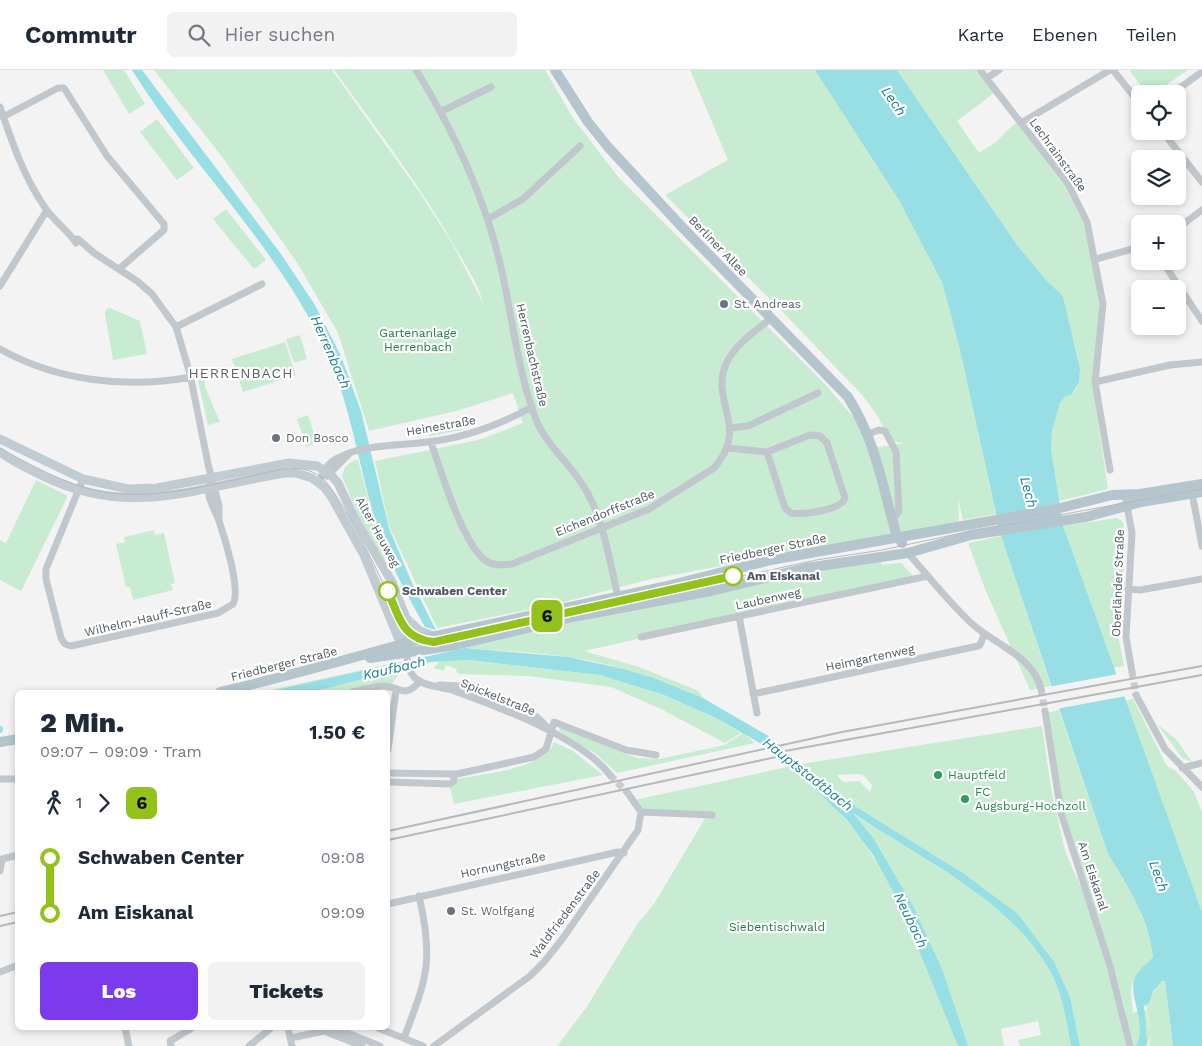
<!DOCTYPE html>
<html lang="de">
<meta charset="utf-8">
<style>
body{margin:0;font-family:"Work Sans",sans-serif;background:#f2f2f3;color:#1f2937;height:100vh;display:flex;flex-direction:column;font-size:19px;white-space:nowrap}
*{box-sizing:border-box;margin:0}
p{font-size:16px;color:#747a83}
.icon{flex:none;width:28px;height:28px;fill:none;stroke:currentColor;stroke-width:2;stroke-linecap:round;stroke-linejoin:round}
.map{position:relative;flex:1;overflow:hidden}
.drawer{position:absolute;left:15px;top:620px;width:375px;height:340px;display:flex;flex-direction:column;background:#fff;border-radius:8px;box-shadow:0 2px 8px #0003}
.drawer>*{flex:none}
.badge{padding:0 10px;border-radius:8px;font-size:18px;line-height:32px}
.controls{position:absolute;left:1131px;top:15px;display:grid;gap:10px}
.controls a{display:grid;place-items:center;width:55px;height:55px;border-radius:8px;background:#fff;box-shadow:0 2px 8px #0003;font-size:25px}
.map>.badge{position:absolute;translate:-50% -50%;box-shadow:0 0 0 2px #fff}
.legs{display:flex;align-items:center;gap:8px;height:55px;padding:0 25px;font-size:16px}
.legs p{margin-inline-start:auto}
.summary{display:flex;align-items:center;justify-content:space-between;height:85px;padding:0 25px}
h1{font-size:28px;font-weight:800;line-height:38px}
.cta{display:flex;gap:10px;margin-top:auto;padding:10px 25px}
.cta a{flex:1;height:58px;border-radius:8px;background:#7c3aed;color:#fff;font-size:20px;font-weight:800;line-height:58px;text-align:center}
.cta a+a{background:#f2f2f3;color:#1f2937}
ul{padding:0 25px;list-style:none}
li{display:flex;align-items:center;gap:18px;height:55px;font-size:19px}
li i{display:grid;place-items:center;width:8px;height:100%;margin:0 6px;background:currentColor}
li i::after{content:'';width:12px;height:12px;margin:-6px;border:4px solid;border-radius:50%;background:#fff}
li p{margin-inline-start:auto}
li:first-child i{background:linear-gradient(#0000 50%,currentColor 0)}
li:last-child i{background:linear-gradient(currentColor 50%,#0000 0)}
header{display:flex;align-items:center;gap:30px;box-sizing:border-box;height:70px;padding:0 25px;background:#fff;border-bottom:1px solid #e0e1e3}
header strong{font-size:24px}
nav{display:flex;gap:28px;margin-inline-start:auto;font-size:18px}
.search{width:350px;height:45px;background:#f2f2f3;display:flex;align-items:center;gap:12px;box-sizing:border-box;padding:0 18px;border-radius:8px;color:#747a83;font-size:19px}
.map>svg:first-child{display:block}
.green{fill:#c7ecd1;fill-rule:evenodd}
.water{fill:#98dee5}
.pier{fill:#f4f3f3}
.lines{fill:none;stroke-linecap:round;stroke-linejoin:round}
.canal{stroke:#98dee5;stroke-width:6}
.street-tunnel{stroke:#caccce;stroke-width:7;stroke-dasharray:7 3.5;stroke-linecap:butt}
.street{stroke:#c0c8cd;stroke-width:7}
.secondary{stroke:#c1cbd2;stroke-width:9}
.primary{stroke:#b5c5ce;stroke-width:10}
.tram{stroke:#b5b9bc;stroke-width:1}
.rail{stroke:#b5b9bc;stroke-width:2}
.line-1-casing{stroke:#fff;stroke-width:11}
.line-1{stroke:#94c11c;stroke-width:8}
.worship-dot{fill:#6b7280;stroke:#fff;stroke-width:2}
.stop-1-dot{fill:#fff;stroke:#94c11c;stroke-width:2.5}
.leisure-dot{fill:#2e9e5b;stroke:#fff;stroke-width:2}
.labels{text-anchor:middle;stroke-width:4.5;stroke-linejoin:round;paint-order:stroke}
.street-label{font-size:12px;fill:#4c585e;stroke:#fff}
.worship-label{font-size:12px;fill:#5b616d;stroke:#fff;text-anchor:start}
.park-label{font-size:12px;fill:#217b44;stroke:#fff}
.stop-label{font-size:12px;font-weight:bold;fill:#4c585e;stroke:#fff;text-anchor:start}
.leisure-label{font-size:12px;fill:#27864d;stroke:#fff;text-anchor:start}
.water-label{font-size:14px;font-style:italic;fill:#1a828c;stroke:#fff}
.neighbourhood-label{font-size:14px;letter-spacing:1px;fill:#5f6467;stroke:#fff}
</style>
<header>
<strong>Commutr</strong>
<div class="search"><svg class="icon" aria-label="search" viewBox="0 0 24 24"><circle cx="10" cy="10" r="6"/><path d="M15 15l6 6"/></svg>Hier suchen</div>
<nav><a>Karte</a><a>Ebenen</a><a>Teilen</a></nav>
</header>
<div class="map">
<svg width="1202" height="976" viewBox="0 0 1202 976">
<rect width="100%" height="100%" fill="#f4f3f3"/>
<path class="green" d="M103,0H124L145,34L129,44Z
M154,0H332L420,123L452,173L483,233C479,215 467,198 458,182C422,118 377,59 334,0H545L573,48L619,108L823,312L855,349L868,379L904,373L890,371L877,345L863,326L779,238L665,125L728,90L690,0H821L914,141L942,212L960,280L996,444L963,450L958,428L959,452L651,509L557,534L437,558L389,456L375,391L478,370L523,353L484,237L513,323L460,340L369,361L338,263L298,194L223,88Z
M897,0H975L994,23L957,51L979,83L996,72L1016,52L1065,117L1082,150L1091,179L1100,239L1092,311L1108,419L1059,431L1051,379L1052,361L1060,333L1066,326L1074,322L1079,312L1080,299L1063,226L1047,211L1017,175Z
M1132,0H1188L1153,24H1147L1130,1Z
M157,49L194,98L177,110L140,62Z
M226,139L266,190L254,199L213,149Z
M110,238L140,251L147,284L113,290L105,244L106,239Z
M300,265L307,289L294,293L286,269Z
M285,272L296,305L243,322L232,289Z
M204,300L205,317L220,352L208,355L196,302Z
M308,345L317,373L306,377L297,349Z
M460,351L463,360L429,366L427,358Z
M354,390H358L386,494L360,449L342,406L345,397Z
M36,410L66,425L67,428L21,521L0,510V470L6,473Z
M1117,448L1123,452L1126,474L1118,566L1124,596L1113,598L1063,456Z
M154,460L155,465L164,463L175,513L171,514L173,520L133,530L130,517H126L116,474L125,472L124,467Z
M1001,466L1051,616L1030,620L985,519L968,473Z
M881,492L882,495L901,493L914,507L584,581L639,597L699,621L703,628C659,610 615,593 567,587C535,582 501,581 468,578V574L817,501Z
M469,590L600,605L664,625L716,648L741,663L725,673L661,639L611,617L529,606L460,604L456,602L457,599L446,595L444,601L433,598L440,591Z
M399,592L401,601L391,615L384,613L342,622H261Z
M1133,629L1167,696L1176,701L1194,722L1202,742V842L1125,631Z
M1059,640L1108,784L1137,830L1152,875L1153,887C1133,911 1128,907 1133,942L1126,944C1113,888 1091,835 1074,781C1061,736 1054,689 1046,643Z
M1157,654L1176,669L1192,692L1182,688Z
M1042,656L1051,718L1065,781L1091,840L1121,945L1146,940L1151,965L1146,934L1159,912L1165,911L1173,976H1149L1151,966L1147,976H1080L1070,927L1017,843L963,803L858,738L814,706L801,694ZM859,704L863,705L872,715L870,722L859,711L843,712L837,705Z
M560,657L637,688L659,689L725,675L743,663L755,673L617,703L596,684L559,661Z
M554,672L573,681L603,705L454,734L449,715L457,709C482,704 546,699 554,672Z
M788,697C809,713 830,731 847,751C896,809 933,904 958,976H557L586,938L638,853L654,834L707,745L641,742L634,730Z
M853,743C917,788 1006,826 1047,896C1062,920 1066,949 1071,976H1020L1018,970L1041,965L1038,951L1001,959L1004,976H968L912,834L874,769Z"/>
<path class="water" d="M132,0H142L281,184L315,235L341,286L361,341L389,458L412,513L436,560L425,557C410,530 394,502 383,473C359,408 354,339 324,277C276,175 191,95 132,0Z
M815,0H897L1017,175L1047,211L1063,226L1080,299L1079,312L1072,324L1066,326L1060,333L1052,361L1051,379L1063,456L1202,842V976H1173L1165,911H1162L1153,921L1149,933L1144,936L1147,972L1145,976H1136C1148,954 1127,924 1135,907C1138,900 1148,893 1153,887C1149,848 1128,816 1108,784L1001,466L960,280L942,212L899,130Z
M465,578L568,587L624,599L656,609L703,628L770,667L814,706L858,738L963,803L1017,843L1054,892L1070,927L1080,976H1071C1066,949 1062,920 1047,896C1006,827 917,787 853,743L874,769L912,834L942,899L968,976H958L901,836L873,785L858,765L847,750L808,712L758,672L716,648L664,625L600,605L469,590L431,592L311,622H267Z"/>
<path class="pier" d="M1118,604L1126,626L1056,639L1048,617Z"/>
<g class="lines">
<path class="canal" d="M0,659V660"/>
<path class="street-tunnel" d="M1132,602L1136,625
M1041,619L1045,641
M610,705L627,722"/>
<path class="street" d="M416,0C454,61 483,123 500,193C512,244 517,298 535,347C546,376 572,395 587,422C604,452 610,493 618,527
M980,0L1068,114L1087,152L1103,234L1095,312L1110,400
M1113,0L1140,34
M987,8L999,0
M1171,24L1202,2
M0,37C12,72 24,108 46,139C54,151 69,161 76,173
M442,41L491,17
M3,47L58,18H64L107,86L164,154V160L119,199
M1021,53L1110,0
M1162,61L1202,112
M488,149L523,129L580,76
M1178,158L1202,140
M74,169H78L94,183L137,211L152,224L176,257L190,304L208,394L219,436V450
M1096,189L1140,177
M1162,191L1202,251
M0,216L47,140
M176,257L262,214
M0,279C57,311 127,319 191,307
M1095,312L1170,295L1202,292
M730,358L748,356L818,323
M868,364L879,360L885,361L896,382L899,441L892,450
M810,365L820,366L827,373L845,428C841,440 804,445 791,443L785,438L767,382Z
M431,372C440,399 463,475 486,491C494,496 502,495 512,494L649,439L714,398C751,356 708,331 727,292C736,273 756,261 771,248
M728,378L767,382
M327,406L349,384
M83,409L46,499V509L61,568L65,574L71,576L218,543L233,534C241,520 225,468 219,451C215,439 206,428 209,415
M319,413C323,401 328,392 340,387C365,374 399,376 427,372C464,368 499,355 532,337
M1192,423L1202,476
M1125,425L1132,463L1126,567L1132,602
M908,483C928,506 948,531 970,552C994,575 1032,584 1041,619
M1128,519L1140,520L1202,509
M739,546L757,643
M641,567L928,506
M406,583C408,592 408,602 415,608C423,616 441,617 452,620C498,637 580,666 610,705
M439,615L461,616L537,647L551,661
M352,622C362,620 374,616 384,616C399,616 404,630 420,611
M753,624L978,576L980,575L984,565
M1136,625L1165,679L1202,717
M1045,641L1061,743L1110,896L1130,976
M388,680L396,621
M1182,698L1202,693
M388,703L457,704L534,687L546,679L554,652L626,680L656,685
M0,709H18
M388,712L450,714L454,711L453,704
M641,742L712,745
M0,801L2,789L18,785
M388,834L618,782L624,783
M0,902L18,895
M125,958L129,976
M288,958L292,976
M335,958L380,976
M378,958L423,976
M291,968L324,961L362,976
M404,968C427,907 434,891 419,826
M171,976L170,971L192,958
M249,976L271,958
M434,976L530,906L544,892L563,868L638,760L641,742L627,722"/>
<path class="secondary" d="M0,369L83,409L128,419L157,418L289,393L317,396L330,404L338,413L355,449L392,512L406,548L407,578
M0,382C13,392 29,399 43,406C131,449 196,417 285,403H296L312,408L324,417L331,426L364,485L403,579
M406,548L420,561L436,567"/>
<path class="primary" d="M555,0L588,52L608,77L682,157L848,327C877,374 881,412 896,463L902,473
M370,588L456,575L573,547L711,521L806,498L908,483L971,465L1086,447L1141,432L1202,422
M220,622C285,607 349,589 413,571L663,517L771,490L1052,440L1112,425L1140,424L1202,414
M0,672L18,669"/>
<path class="tram" d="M0,378C30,395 65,414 99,421C155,433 228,410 284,399C298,398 309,398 321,407C337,419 375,495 384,516C391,532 395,552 407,565C412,571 419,574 427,575L816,490L882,480L971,461L1202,419"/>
<path class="rail" d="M774,683L1202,605
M388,761L842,662L1202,596
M388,770L781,686
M0,846L18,842
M0,856L18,852"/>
</g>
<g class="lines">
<defs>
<path id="line-1" d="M388,521C399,547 402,569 434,572L733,506"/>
</defs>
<use href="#line-1" class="line-1-casing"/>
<use href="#line-1" class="line-1"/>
</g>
<g class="worship-dot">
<circle cx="724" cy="234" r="5"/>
<circle cx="276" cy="368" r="5"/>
<circle cx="451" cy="841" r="5"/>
</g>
<g class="stop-1-dot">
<circle cx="733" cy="506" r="9"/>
<circle cx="388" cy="521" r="9"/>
</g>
<g class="leisure-dot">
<circle cx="938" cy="705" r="5"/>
<circle cx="965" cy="729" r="5"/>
</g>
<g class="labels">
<g class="street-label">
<text transform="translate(1058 85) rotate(54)" y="4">Lechrainstraße</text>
<text transform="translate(718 176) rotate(46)" y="4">Berliner Allee</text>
<text transform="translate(532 285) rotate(77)" y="4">Herrenbachstraße</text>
<text transform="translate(441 356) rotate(-10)" y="4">Heinestraße</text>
<text transform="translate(605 443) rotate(-22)" y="4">Eichendorffstraße</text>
<text transform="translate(378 462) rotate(61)" y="4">Alter Heuweg</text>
<text transform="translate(773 479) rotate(-12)" y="4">Friedberger Straße</text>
<text transform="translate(1118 513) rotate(-88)" y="4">Oberländer Straße</text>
<text transform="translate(768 529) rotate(-12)" y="4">Laubenweg</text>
<text transform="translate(148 548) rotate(-13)" y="4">Wilhelm-Hauff-Straße</text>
<text transform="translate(870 588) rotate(-12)" y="4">Heimgartenweg</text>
<text transform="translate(284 594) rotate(-14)" y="4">Friedberger Straße</text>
<text transform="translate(498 627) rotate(22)" y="4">Spickelstraße</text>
<text transform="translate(503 795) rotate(-12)" y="4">Hornungstraße</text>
<text transform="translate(1093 806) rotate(72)" y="4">Am Eiskanal</text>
<text transform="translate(565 844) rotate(-53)" y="4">Waldfriedenstraße</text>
</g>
<g class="worship-label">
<text x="734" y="238">St. Andreas</text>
<text x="286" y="372">Don Bosco</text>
<text x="461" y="845">St. Wolfgang</text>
</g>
<g class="park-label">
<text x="418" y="267">Gartenanlage<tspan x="418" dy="14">Herrenbach</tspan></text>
<text x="777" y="861">Siebentischwald</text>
</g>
<g class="stop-label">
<text x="747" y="510">Am Eiskanal</text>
<text x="402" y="525">Schwaben Center</text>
</g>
<g class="leisure-label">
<text x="948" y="709">Hauptfeld</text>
<text x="975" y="726">FC<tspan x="975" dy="14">Augsburg-Hochzoll</tspan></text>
</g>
<g class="water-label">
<text transform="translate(894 31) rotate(55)" y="5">Lech</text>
<text transform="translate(331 282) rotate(66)" y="5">Herrenbach</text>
<text transform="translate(1029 422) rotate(75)" y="5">Lech</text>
<text transform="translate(394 598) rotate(-13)" y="5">Kaufbach</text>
<text transform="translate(808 704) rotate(38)" y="5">Hauptstadtbach</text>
<text transform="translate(1159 806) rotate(71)" y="5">Lech</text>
<text transform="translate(911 850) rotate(64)" y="5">Neubach</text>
</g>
<g class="neighbourhood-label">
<text x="241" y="308">HERRENBACH</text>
</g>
</g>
</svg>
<div class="controls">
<a><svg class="icon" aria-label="locate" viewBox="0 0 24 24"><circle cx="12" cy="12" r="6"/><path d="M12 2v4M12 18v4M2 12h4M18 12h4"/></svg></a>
<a><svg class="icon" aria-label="layers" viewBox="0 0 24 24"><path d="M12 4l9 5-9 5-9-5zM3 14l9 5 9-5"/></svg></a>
<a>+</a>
<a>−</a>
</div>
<b class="badge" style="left:547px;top:546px;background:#94c11c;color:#111">6</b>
<section class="drawer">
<div class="summary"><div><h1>2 Min.</h1><p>09:07 – 09:09 · Tram</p></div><b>1.50 €</b></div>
<div class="legs"><svg class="icon" aria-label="walk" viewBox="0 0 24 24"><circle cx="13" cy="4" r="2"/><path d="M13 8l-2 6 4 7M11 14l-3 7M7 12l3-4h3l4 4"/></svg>1<svg class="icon" aria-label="forward" viewBox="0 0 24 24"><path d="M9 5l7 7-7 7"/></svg><b class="badge" style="background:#94c11c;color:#111">6</b></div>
<ul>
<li><i style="color:#94c11c"></i><b>Schwaben Center</b><p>09:08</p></li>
<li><i style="color:#94c11c"></i><b>Am Eiskanal</b><p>09:09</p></li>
</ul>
<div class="cta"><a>Los</a><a>Tickets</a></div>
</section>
</div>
